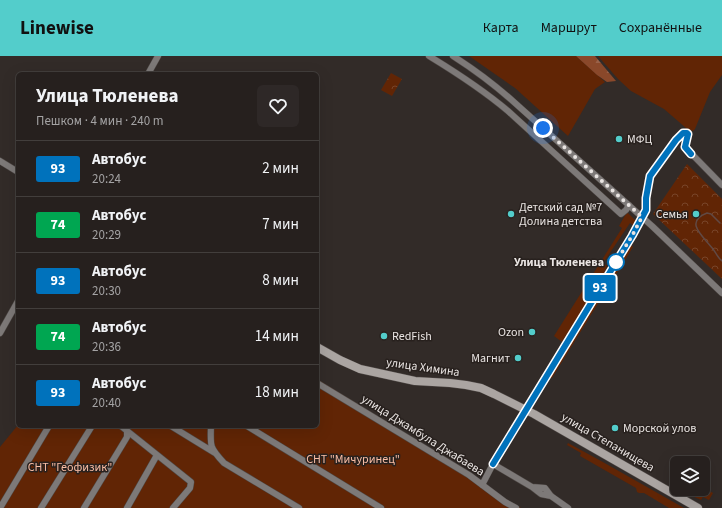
<!DOCTYPE html>
<html lang="ru">
<meta charset="utf-8">
<style>
body{margin:0;font-family:"Source Sans 3",sans-serif;background:#2e2827;color:#f1f3f6;height:100vh;display:flex;flex-direction:column;font-size:15px;white-space:nowrap}
*{box-sizing:border-box;margin:0}
p{font-size:13px;color:#a4a3a4}
.icon{flex:none;width:22px;height:22px;fill:none;stroke:currentColor;stroke-width:2;stroke-linecap:round;stroke-linejoin:round}
.map{position:relative;flex:1;overflow:hidden}
.sheet{position:absolute;left:16px;top:16px;width:303px;height:356px;display:flex;flex-direction:column;background:#26201e;border-radius:6px;box-shadow:0 4px 16px #0002,0 0 0 1px #423e3c}
.sheet>*{flex:none}
.badge{padding:0 8px;border-radius:3px;font-size:14px;line-height:26px}
.fabs{position:absolute;left:670px;top:400px;display:grid;gap:8px}
.fabs a{display:grid;place-items:center;width:40px;height:40px;border-radius:6px;background:#26201e;box-shadow:0 4px 16px #0002,0 0 0 1px #423e3c;font-size:20px}
.you{position:absolute;width:20px;height:20px;margin:-10px;border:3px solid #fff;border-radius:50%;background:#1a73e8;box-shadow:0 0 0 6px #1a73e833}
.map>.badge{position:absolute;translate:-50% -50%;box-shadow:0 0 0 2px #fff}
.round{display:grid;place-items:center;flex:none;width:42px;height:42px;border-radius:6px;background:#2e2827}
.overview{display:flex;align-items:center;justify-content:space-between;height:68px;padding:0 20px}
h1{font-size:19px;font-weight:700;line-height:30px}
ul{padding:0;list-style:none}
li{display:flex;align-items:center;gap:12px;height:56px;padding:0 20px;border-top:1px solid #423e3c}
li div{flex:1}
li b{display:block;font-size:15px}
li em{font-style:normal}
li .badge{min-width:44px;font-weight:700;text-align:center}
header{display:flex;align-items:center;gap:24px;box-sizing:border-box;height:56px;padding:0 20px;background:#53cdcb;color:#111}
header strong{font-size:19px}
nav{display:flex;gap:22px;margin-inline-start:auto;font-size:14px}
.map>svg:first-child{display:block}
.green{fill:#612505}
.forest{fill:url(#forest-firs)}
.park{fill:url(#park-crowns)}
.lines{fill:none;stroke-linecap:round;stroke-linejoin:round}
.stream{stroke:#614944;stroke-width:1.5}
.street-casing{stroke:#4f4946;stroke-width:7}
.secondary-casing{stroke:#4f4946;stroke-width:9}
.street{stroke:#7d7978;stroke-width:6}
.secondary{stroke:#aba5a2;stroke-width:8}
.line-casing{stroke:#fff;stroke-width:9}
.line{stroke:#0072bc;stroke-width:6}
.walk{stroke:#e9e4e2;stroke-width:4;stroke-dasharray:0 7.2}
.poi-dot{fill:#53cdcb;stroke:#28211e;stroke-width:1.5}
.stop-dot{fill:#fff;stroke:#0072bc;stroke-width:2}
.labels{text-anchor:middle;stroke-width:3;stroke-linejoin:round;paint-order:stroke}
.poi-label{font-size:12px;fill:#e9e4e2;stroke:#28211e;text-anchor:start}
.stop-label{font-size:12px;font-weight:bold;fill:#e9e4e2;stroke:#28211e;text-anchor:end}
.street-label{font-size:12px;fill:#e9e4e2;stroke:#28211e}
.park-label{font-size:12px;fill:#f9bda4;stroke:#28211e}
</style>
<header>
<strong>Linewise</strong>
<nav><a>Карта</a><a>Маршрут</a><a>Сохранённые</a></nav>
</header>
<div class="map">
<svg width="722" height="452" viewBox="0 0 722 452">
<defs>
<pattern id="forest-firs" width="22" height="20" patternUnits="userSpaceOnUse"><rect width="22" height="20" fill="#8a482a"/><path d="M5 1l3.5 6h-7zM16 11l3.5 6h-7z" fill="#9a6249"/></pattern>
<pattern id="park-crowns" width="20" height="18" patternUnits="userSpaceOnUse"><rect width="20" height="18" fill="#612505"/><path d="M2 6a3 3 0 1 1 6 0M12 15a3 3 0 1 1 6 0" fill="none" stroke="#784429"/></pattern>
</defs>
<rect width="100%" height="100%" fill="#322b28"/>
<path class="green" d="M469,0H576L605,26L595,33L568,80L515,32Z
M598,0H722V19L710,36L695,73L693,75L686,72L664,53L631,35L618,23Z
M627,156L636,165L634,170L630,167L603,207L607,210L601,224L562,286L554,280L622,172L619,170Z
M630,190H632L633,191L552,322L550,321Z
M317,323L418,385L479,424L506,443L521,452H0V391L18,369V370H317Z
M568,387L601,405L684,452H669L644,437H639L637,436L636,432L580,400L581,397L567,389Z
M703,431L713,437L709,444L703,441L701,444L677,433H703Z"/>
<path class="forest" d="M576,0H595L616,25L607,26L597,19Z"/>
<path class="park" d="M391,17L402,23L392,40L381,34Z
M687,108L722,143V223L653,158Z"/>
<g class="lines">
<path class="stream" d="M720,167L711,158L707,157C683,166 704,181 713,193C716,197 718,202 722,205"/>
<defs>
<path id="street" d="M429,0C457,17 483,34 508,55L621,158L626,154L629,149
M453,0C475,14 495,29 515,47L652,170L722,237
M148,18L158,0
M0,105L18,116
M0,277L18,245
M317,327L469,419L505,446L516,452
M121,370L191,426L190,432L173,452
M171,370L197,386L215,397
M211,370C210,391 210,392 224,407L299,452
M247,370L381,452
M493,408L532,431L545,432L551,440L568,452
M482,429L493,408L513,374L632,180L646,154V142L650,120L676,84L682,78L685,77L688,78L685,88L686,92L722,129
M532,431L541,438L551,440
M0,452L49,370
M41,452L92,370
M84,452L127,381V375
M127,452L157,399"/>
<path id="secondary" d="M317,291L340,304L360,313L415,325L450,327L466,329L481,332L494,338L534,358L698,452"/>
</defs>
<use href="#street" class="street-casing"/>
<use href="#secondary" class="secondary-casing"/>
<use href="#street" class="street"/>
<use href="#secondary" class="secondary"/>
</g>
<g class="lines">
<defs>
<path id="line" d="M493,408L632,180L646,154V142L650,120L676,84L683,77H687L688,78L685,91L691,98"/>
</defs>
<use href="#line" class="line-casing"/>
<use href="#line" class="line"/>
<path class="walk" d="M543,72L642,161L632,180L616,206"/>
</g>
<g class="poi-dot">
<circle cx="619" cy="83" r="4"/>
<circle cx="511" cy="158" r="4"/>
<circle cx="696" cy="158" r="4"/>
<circle cx="532" cy="276" r="4"/>
<circle cx="384" cy="280" r="4"/>
<circle cx="518" cy="302" r="4"/>
<circle cx="615" cy="372" r="4"/>
</g>
<circle class="stop-dot" cx="616" cy="206" r="8"/>
<g class="labels">
<g class="poi-label">
<text x="627" y="87">МФЦ</text>
<text x="519" y="155">Детский сад №7<tspan x="519" dy="14">Долина детства</tspan></text>
<text x="688" y="162" text-anchor="end">Семья</text>
<text x="524" y="280" text-anchor="end">Ozon</text>
<text x="392" y="284">RedFish</text>
<text x="510" y="306" text-anchor="end">Магнит</text>
<text x="623" y="376">Морской улов</text>
</g>
<g class="stop-label">
<text x="604" y="210">Улица Тюленева</text>
</g>
<g class="street-label">
<text transform="translate(423 311) rotate(8)" y="4">улица Химина</text>
<text transform="translate(423 379) rotate(32)" y="4">улица Джамбула Джабаева</text>
<text transform="translate(608 386) rotate(30)" y="4">улица Степанищева</text>
</g>
<g class="park-label">
<text x="353" y="407">СНТ "Мичуринец"</text>
<text x="70" y="415">СНТ "Геофизик"</text>
</g>
</g>
</svg>
<div class="fabs">
<a><svg class="icon" aria-label="layers" viewBox="0 0 24 24"><path d="M12 4l9 5-9 5-9-5zM3 14l9 5 9-5"/></svg></a>
</div>
<div class="you" style="left:543px;top:72px"></div>
<b class="badge" style="left:600px;top:232px;background:#0072bc;color:#fff">93</b>
<section class="sheet">
<div class="overview"><div><h1>Улица Тюленева</h1><p>Пешком · 4 мин · 240 m</p></div><a class="round"><svg class="icon" aria-label="heart" viewBox="0 0 24 24"><path d="M12 20l-8-8c-3-5 5-10 8-4 3-6 11-1 8 4z"/></svg></a></div>
<ul>
<li><span class="badge" style="background:#0072bc;color:#fff">93</span><div><b>Автобус</b><p>20:24</p></div><em>2 мин</em></li>
<li><span class="badge" style="background:#00a651;color:#fff">74</span><div><b>Автобус</b><p>20:29</p></div><em>7 мин</em></li>
<li><span class="badge" style="background:#0072bc;color:#fff">93</span><div><b>Автобус</b><p>20:30</p></div><em>8 мин</em></li>
<li><span class="badge" style="background:#00a651;color:#fff">74</span><div><b>Автобус</b><p>20:36</p></div><em>14 мин</em></li>
<li><span class="badge" style="background:#0072bc;color:#fff">93</span><div><b>Автобус</b><p>20:40</p></div><em>18 мин</em></li>
</ul>
</section>
</div>
